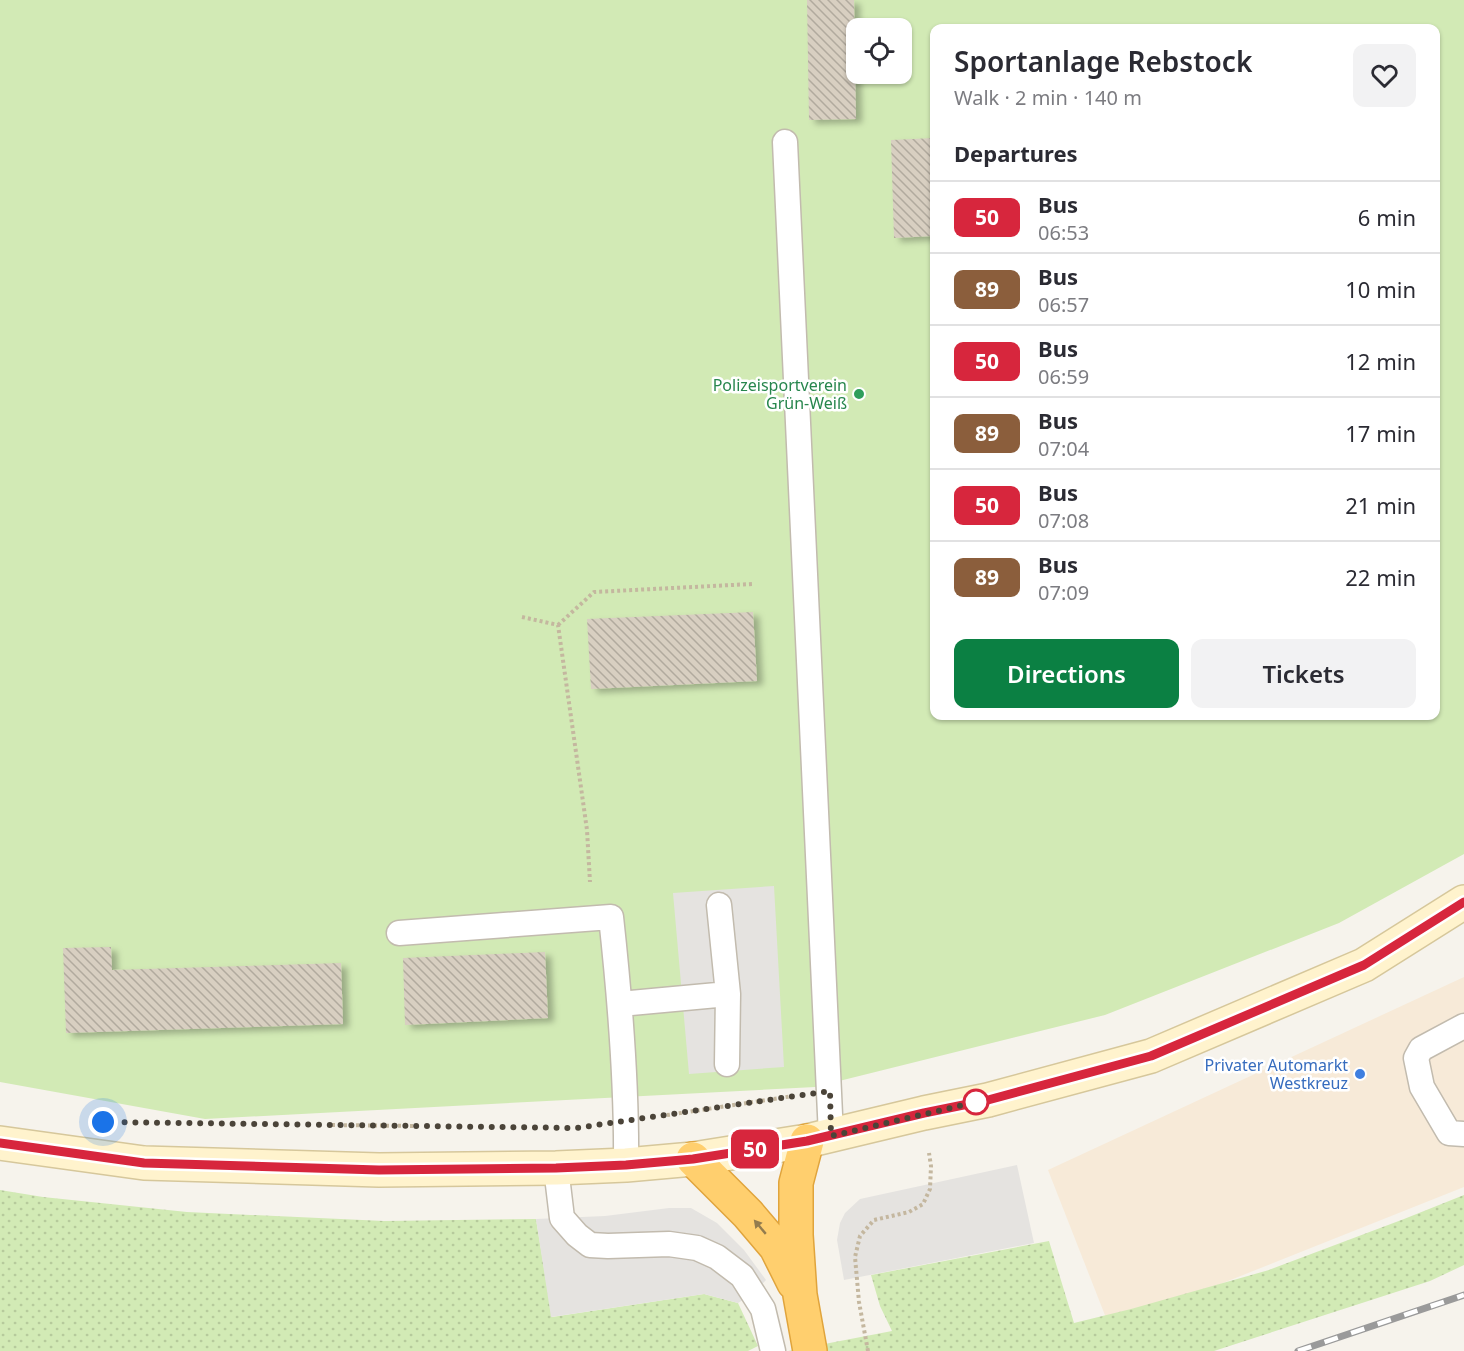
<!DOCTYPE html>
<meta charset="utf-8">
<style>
body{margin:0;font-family:"Noto Sans",sans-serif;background:#f2f2f3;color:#2b2b33;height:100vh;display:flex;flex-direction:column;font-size:22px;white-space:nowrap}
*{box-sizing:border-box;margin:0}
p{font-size:20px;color:#7c7c81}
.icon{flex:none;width:33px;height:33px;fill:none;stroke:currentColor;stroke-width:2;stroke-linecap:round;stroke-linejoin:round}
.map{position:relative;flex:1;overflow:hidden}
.details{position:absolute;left:930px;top:24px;width:510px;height:696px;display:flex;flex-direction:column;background:#fff;border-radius:12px;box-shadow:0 2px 4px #0004}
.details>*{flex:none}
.badge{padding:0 12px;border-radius:9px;font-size:21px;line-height:39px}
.buttons{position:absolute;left:846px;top:18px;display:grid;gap:12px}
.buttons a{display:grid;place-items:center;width:66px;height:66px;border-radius:12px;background:#fff;box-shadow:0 2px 4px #0004;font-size:30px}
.you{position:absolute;width:30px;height:30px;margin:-15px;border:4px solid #fff;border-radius:50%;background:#1a73e8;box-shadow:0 0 0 9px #1a73e833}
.map>.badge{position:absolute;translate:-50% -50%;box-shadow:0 0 0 3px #fff}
h2{padding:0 24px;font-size:22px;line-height:54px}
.round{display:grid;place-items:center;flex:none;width:63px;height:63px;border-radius:12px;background:#f2f2f3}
.summary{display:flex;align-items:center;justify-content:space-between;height:102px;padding:0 24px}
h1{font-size:28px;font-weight:600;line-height:45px}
.cta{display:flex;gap:12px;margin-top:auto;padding:12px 24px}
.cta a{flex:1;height:69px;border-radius:12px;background:#0b8043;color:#fff;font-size:24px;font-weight:600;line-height:69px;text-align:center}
.cta a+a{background:#f2f2f3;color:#2b2b33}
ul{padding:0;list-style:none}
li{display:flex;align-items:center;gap:18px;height:72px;padding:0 24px;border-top:2px solid #e1e1e2}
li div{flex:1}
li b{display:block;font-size:22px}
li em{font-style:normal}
li .badge{min-width:66px;font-weight:700;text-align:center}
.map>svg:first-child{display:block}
.commercial{fill:#f7ead8}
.grass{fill:url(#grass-dots)}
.pitch{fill:#d2eab5;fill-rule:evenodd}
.parking{fill:#e5e3e0}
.building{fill:url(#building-back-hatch);filter:url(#shadow)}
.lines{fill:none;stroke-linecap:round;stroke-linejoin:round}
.lane-casing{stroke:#c2bbae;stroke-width:27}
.secondary-casing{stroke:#d6c79b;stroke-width:36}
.highway-casing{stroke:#e0a43c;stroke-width:36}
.path{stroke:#c4b79f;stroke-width:4;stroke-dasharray:3 3;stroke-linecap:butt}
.lane{stroke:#fff;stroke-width:24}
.secondary{stroke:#fff3cd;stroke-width:33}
.highway{stroke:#ffcf6e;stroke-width:33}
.rail-casing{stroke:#9a9a9a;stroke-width:7}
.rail{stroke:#fff;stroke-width:4.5;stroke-dasharray:14;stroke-linecap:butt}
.oneway{fill:#937c4e}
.line-casing{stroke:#fff;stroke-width:14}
.line{stroke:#d7263d;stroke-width:9}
.walk{stroke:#4b4439;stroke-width:6;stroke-dasharray:0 10.8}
.leisure-dot{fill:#2e9e5b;stroke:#fff;stroke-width:2}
.shop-dot{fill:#3f7fe0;stroke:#fff;stroke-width:2}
.stop-dot{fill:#fff;stroke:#d7263d;stroke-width:3}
.labels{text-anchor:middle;stroke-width:5;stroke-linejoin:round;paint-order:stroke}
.leisure-label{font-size:16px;fill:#27864d;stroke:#fff;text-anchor:end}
.shop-label{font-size:16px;fill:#366cbe;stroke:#fff;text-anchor:end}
</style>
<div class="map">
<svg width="1464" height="1351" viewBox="0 0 1464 1351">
<defs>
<pattern id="grass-dots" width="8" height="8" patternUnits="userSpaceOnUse" patternTransform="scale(1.5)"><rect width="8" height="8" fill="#d2eab5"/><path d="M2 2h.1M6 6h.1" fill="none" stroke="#b6ca9c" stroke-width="1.8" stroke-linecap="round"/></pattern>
<pattern id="building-back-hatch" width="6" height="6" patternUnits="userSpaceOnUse" patternTransform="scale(1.5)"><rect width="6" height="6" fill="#d8cfc1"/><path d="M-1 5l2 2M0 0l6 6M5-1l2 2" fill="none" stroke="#b1aa9e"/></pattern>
<filter id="shadow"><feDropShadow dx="6" dy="4" stdDeviation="3" flood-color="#0004"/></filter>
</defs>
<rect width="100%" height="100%" fill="#f6f3ec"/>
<path class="commercial" d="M1464,977V1187L1110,1328L1048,1170Z"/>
<path class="grass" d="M0,1190L43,1197L187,1212L384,1221L536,1219L552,1317L704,1294L738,1303L758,1346L748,1351H0Z
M1464,1195V1265L1430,1281L1214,1351H788L892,1331L880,1306L871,1275L1049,1241L1074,1323L1131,1309L1269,1270L1404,1219Z"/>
<path class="pitch" d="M0,0H1464V854L1339,923L1105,1015L815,1087L205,1119L0,1082ZM856,28H902V74H856ZM934,28H1436V716H934Z"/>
<path class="parking" d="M774,886L784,1067L689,1074L673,893Z
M1017,1165L1034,1243L844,1280L837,1240L840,1223L845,1213L860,1199Z
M669,1208H691L717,1223L744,1250L766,1280L753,1294L738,1303L704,1294L551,1317L536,1219L605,1216Z"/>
<path class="building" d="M807,0H854L856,119L809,120Z
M934,138V236L894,238L891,140Z
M753,612L757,681L591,689L587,619Z
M111,947L112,970L341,963L343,1024L66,1033L63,948Z
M545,952L548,1018L405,1025L403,958Z"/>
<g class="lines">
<defs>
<path id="lane" d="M785,142L831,1136
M719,905L728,994
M399,933L611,917C620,999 627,1082 626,1165
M620,1004L728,994L727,1064
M1464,1026L1421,1049L1416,1058L1422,1087L1449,1133L1464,1134
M556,1168L562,1218L577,1235L590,1245L608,1246L669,1244L697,1248L717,1257L742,1276L763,1309L773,1351"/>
<path id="secondary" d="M0,1143L144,1163L379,1170L556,1168L626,1165L693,1159L807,1141L924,1113L988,1100L1151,1056L1364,965L1464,902"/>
<path id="highway" d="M807,1141L796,1183V1235L800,1295L810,1351
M693,1159L748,1214L776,1247L794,1283"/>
</defs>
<use href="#lane" class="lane-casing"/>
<use href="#secondary" class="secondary-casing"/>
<use href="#highway" class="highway-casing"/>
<path class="path" d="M522,617L558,625L587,830L590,882
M558,625L594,592L752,584
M661,1116L793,1096
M332,1125L414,1126
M868,1351L859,1302L855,1257L860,1236L874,1220L909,1212L923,1204L930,1189L931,1166L929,1153"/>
<use href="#lane" class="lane"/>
<use href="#secondary" class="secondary"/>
<use href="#highway" class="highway"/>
<defs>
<path id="rail" d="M1298,1351L1464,1295"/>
</defs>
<use href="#rail" class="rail-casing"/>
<use href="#rail" class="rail"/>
</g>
<defs><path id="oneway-solid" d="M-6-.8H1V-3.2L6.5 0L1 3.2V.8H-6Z" transform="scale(1.5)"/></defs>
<use class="oneway" href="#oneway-solid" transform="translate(760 1227) rotate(-130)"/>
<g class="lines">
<defs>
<path id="line" d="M0,1143L144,1163L379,1170L556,1168L626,1165L693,1159L807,1141L924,1113L988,1100L1151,1056L1364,965L1464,902"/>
</defs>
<use href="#line" class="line-casing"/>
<use href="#line" class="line"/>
<path class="walk" d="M103,1122L576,1128L830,1091L831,1136L976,1102"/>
</g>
<circle class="leisure-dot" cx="859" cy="394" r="6"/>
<circle class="shop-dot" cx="1360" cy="1074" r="6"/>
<circle class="stop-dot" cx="976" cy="1102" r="12"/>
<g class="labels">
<g class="leisure-label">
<text x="847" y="391">Polizeisportverein<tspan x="847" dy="18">Grün-Weiß</tspan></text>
</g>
<g class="shop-label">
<text x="1348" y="1071">Privater Automarkt<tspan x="1348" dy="18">Westkreuz</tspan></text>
</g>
</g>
</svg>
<div class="buttons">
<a><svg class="icon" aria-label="locate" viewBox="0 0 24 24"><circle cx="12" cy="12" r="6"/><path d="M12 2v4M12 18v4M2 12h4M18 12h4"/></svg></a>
</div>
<div class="you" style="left:103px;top:1122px"></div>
<b class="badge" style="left:755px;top:1149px;background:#d7263d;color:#fff">50</b>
<section class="details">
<div class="summary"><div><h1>Sportanlage Rebstock</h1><p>Walk · 2 min · 140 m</p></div><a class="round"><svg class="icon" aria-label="heart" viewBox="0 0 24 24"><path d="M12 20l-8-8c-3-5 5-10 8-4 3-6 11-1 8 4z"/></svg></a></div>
<h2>Departures</h2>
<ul>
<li><span class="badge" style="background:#d7263d;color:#fff">50</span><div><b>Bus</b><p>06:53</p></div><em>6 min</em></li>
<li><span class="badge" style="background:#8b5e3c;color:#fff">89</span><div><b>Bus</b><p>06:57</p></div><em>10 min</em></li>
<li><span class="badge" style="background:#d7263d;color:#fff">50</span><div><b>Bus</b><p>06:59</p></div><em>12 min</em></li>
<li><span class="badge" style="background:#8b5e3c;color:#fff">89</span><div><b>Bus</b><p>07:04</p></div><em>17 min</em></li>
<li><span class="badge" style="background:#d7263d;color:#fff">50</span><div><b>Bus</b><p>07:08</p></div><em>21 min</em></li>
<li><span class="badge" style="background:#8b5e3c;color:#fff">89</span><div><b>Bus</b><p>07:09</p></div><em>22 min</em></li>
</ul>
<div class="cta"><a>Directions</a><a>Tickets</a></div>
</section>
</div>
